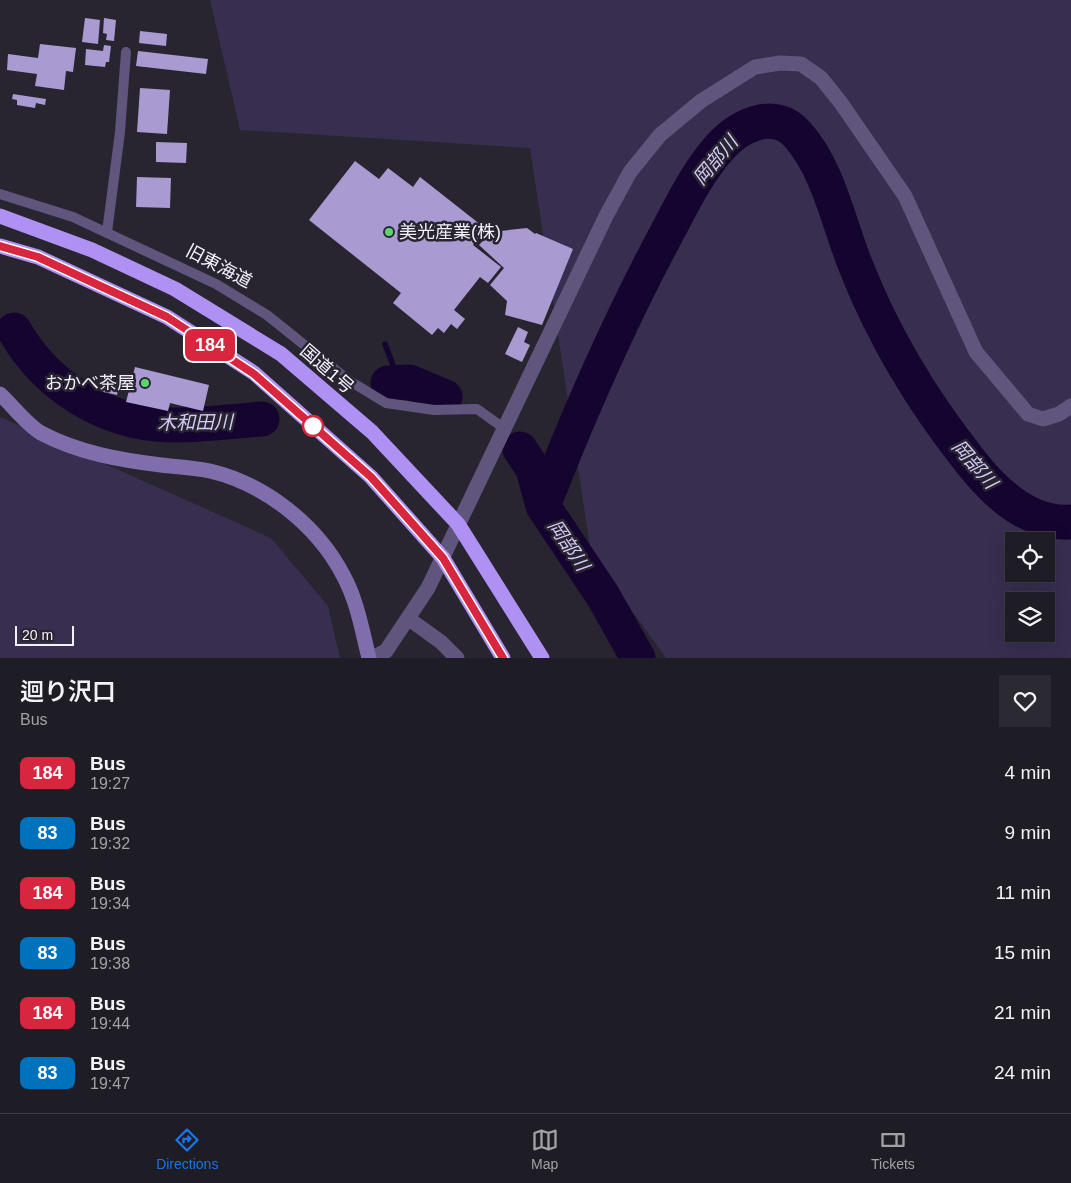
<!DOCTYPE html>
<meta charset="utf-8">
<style>
body{margin:0;font-family:Arial,"Noto Sans JP",sans-serif;background:#2b2932;color:#f1f3f6;height:100vh;display:flex;flex-direction:column;font-size:19px;white-space:nowrap}
*{box-sizing:border-box;margin:0}
p{font-size:16px;color:#a1a1a7}
.icon{flex:none;width:28px;height:28px;fill:none;stroke:currentColor;stroke-width:2;stroke-linecap:round;stroke-linejoin:round}
.map{position:relative;height:658px;overflow:hidden}
.side{display:flex;flex-direction:column;background:#1e1c25;flex:1}
.side>*{flex:none}
.badge{padding:0 10px;border-radius:8px;font-size:18px;line-height:32px}
.controls{position:absolute;left:1005px;top:532px;display:grid;gap:10px}
.controls a{display:grid;place-items:center;width:50px;height:50px;border-radius:0px;background:#1e1c25;box-shadow:0 5px 20px #0002,0 0 0 1px #3c3a42;font-size:25px}
.scale{position:absolute;left:15px;bottom:12px;width:59px;box-sizing:border-box;padding-left:5px;border:2px solid #f2f0f9;border-top:0;font-size:14px;line-height:18px;white-space:nowrap;color:#f2f0f9;-webkit-text-stroke:4px #282531;paint-order:stroke}
.map>.badge{position:absolute;translate:-50% -50%;box-shadow:0 0 0 2px #fff}
.round{display:grid;place-items:center;flex:none;width:52px;height:52px;border-radius:0px;background:#2b2932}
.summary{display:flex;align-items:center;justify-content:space-between;height:85px;padding:0 20px}
h1{font-size:24px;font-weight:600;line-height:38px}
ul{padding:0;list-style:none}
li{display:flex;align-items:center;gap:15px;height:60px;padding:0 20px}
li div{flex:1}
li b{display:block;font-size:19px}
li em{font-style:normal}
li .badge{min-width:55px;font-weight:700;text-align:center}
.dock{display:flex;justify-content:space-around;align-items:center;height:70px;border-top:1px solid #3c3a42;background:#1e1c25;font-size:14px;color:#a1a1a7}
.dock a{display:grid;justify-items:center;gap:2px}
.dock .on{color:#1a73e8}
.map>svg:first-child{display:block}
.green{fill:#382e4f;fill-rule:evenodd}
.lines{fill:none;stroke-linecap:round;stroke-linejoin:round}
.stream{stroke:#160430;stroke-width:5.5}
.river{stroke:#160430;stroke-width:35}
.building{fill:#a99ad2}
.lane{stroke:#60557c;stroke-width:10}
.street{stroke:#60557c;stroke-width:15}
.secondary{stroke:#7f6dac;stroke-width:15}
.highway{stroke:#ae91f3;stroke-width:15}
.line-casing{stroke:#fff;stroke-width:11}
.line{stroke:#d7263d;stroke-width:8}
.poi-dot{fill:#5bd56e;stroke:#282531;stroke-width:2}
.stop-dot{fill:#fff;stroke:#d7263d;stroke-width:2.5}
.labels{text-anchor:middle;stroke-width:5;stroke-linejoin:round;paint-order:stroke}
.poi-label{font-size:18px;fill:#f2f0f9;stroke:#282531;text-anchor:start}
.street-label{font-size:18px;fill:#f2f0f9;stroke:#282531}
.water-label{font-size:19px;font-style:italic;fill:#d6cafa;stroke:#282531}
</style>
<div class="map">
<svg width="1071" height="658" viewBox="0 0 1071 658">
<rect width="100%" height="100%" fill="#282531"/>
<path class="green" d="M210,0H1071V658H666L591,554L530,148L240,130ZM1014,541H1046V574H1014ZM1014,601H1046V634H1014Z
M0,417L271,538L328,606L340,658H0Z"/>
<g class="lines">
<path class="stream" d="M385,344L399,381"/>
<path class="river" d="M14,330C46,386 104,423 170,425C201,426 231,421 262,419
M388,383L409,382L445,397
M520,449L533,469L543,506L603,596L638,658
M543,506C578,416 616,329 661,244C679,211 695,175 720,147C739,126 774,108 797,134C829,169 839,226 857,269C884,337 924,403 970,461C994,492 1029,525 1071,522"/>
</g>
<path class="building" d="M85,18L100,20L98,44L82,42Z
M104,18L116,20L114,41L106,40L107,34L103,33Z
M140,31L167,34L166,46L139,43Z
M40,44L76,48L73,72L66,71L64,90L35,86L37,74L7,70L8,54L38,58Z
M104,45L111,46L109,62H106L105,67L85,65L86,49L103,51Z
M138,51L208,59L206,74L136,66Z
M140,88L170,90L167,134L137,132Z
M13,94L46,99L45,105L36,103L35,108L17,105V100L12,99Z
M156,142L187,143L186,163L156,162Z
M355,161L379,179L388,168L413,187L420,177L486,229L473,245L501,267L488,283L480,277L454,310L465,319L457,329L451,324L444,333L438,328L432,335L393,303L401,293L309,220Z
M137,177L171,178L170,208L136,207Z
M527,228L535,234L536,233L573,249L542,325L505,315L507,301L490,285L504,268L479,245L491,232Z
M518,327L528,332L524,342L530,345L522,362L505,354Z
M135,367L209,385L203,411L170,403L168,411L126,402Z
M106,379L120,383L117,395L103,392Z"/>
<g class="lines">
<path class="lane" d="M0,194L73,217L216,284L267,315L348,380L386,403L434,410L477,409L505,429
M107,232L120,132L126,52"/>
<path class="street" d="M409,619L441,642L457,658
M372,658L386,651L428,588L606,216L630,172L660,135L701,101L755,67L780,63L801,64L821,78L841,103L905,196L976,352L1028,414L1043,419L1059,414L1071,406"/>
<path class="secondary" d="M0,394C13,406 26,424 41,433C79,453 120,460 161,465C177,467 194,468 210,471C265,484 317,525 343,575C357,600 362,630 369,658"/>
<path class="highway" d="M0,216L92,250L175,289L281,354L372,432L458,524L542,658
M0,246L38,257L167,317L254,373L371,477L443,558L503,658"/>
</g>
<g class="lines">
<defs>
<path id="line" d="M0,246L38,257L167,317L254,374L371,477L443,558L503,658"/>
</defs>
<use href="#line" class="line-casing"/>
<use href="#line" class="line"/>
</g>
<g class="poi-dot">
<circle cx="389" cy="232" r="5"/>
<circle cx="145" cy="383" r="5"/>
</g>
<circle class="stop-dot" cx="313" cy="426" r="10"/>
<g class="labels">
<g class="poi-label">
<text x="399" y="238">美光産業(株)</text>
<text x="135" y="389" text-anchor="end">おかべ茶屋</text>
</g>
<g class="street-label">
<text transform="translate(219 266) rotate(28)" y="6">旧東海道</text>
<text transform="translate(327 369) rotate(41)" y="6">国道1号</text>
</g>
<g class="water-label">
<text transform="translate(715 160) rotate(-50)" y="7">岡部川</text>
<text transform="translate(195 422) rotate(-1)" y="7">木和田川</text>
<text transform="translate(975 464) rotate(49)" y="7">岡部川</text>
<text transform="translate(569 545) rotate(56)" y="7">岡部川</text>
</g>
</g>
</svg>
<div class="controls">
<a><svg class="icon" aria-label="locate" viewBox="0 0 24 24"><circle cx="12" cy="12" r="6"/><path d="M12 2v4M12 18v4M2 12h4M18 12h4"/></svg></a>
<a><svg class="icon" aria-label="layers" viewBox="0 0 24 24"><path d="M12 4l9 5-9 5-9-5zM3 14l9 5 9-5"/></svg></a>
</div>
<div class="scale">20 m</div>
<b class="badge" style="left:210px;top:345px;background:#d7263d;color:#fff">184</b>
</div>
<section class="side">
<div class="summary"><div><h1>迴り沢口</h1><p>Bus</p></div><a class="round"><svg class="icon" aria-label="heart" viewBox="0 0 24 24"><path d="M12 20l-8-8c-3-5 5-10 8-4 3-6 11-1 8 4z"/></svg></a></div>
<ul>
<li><span class="badge" style="background:#d7263d;color:#fff">184</span><div><b>Bus</b><p>19:27</p></div><em>4 min</em></li>
<li><span class="badge" style="background:#0072bc;color:#fff">83</span><div><b>Bus</b><p>19:32</p></div><em>9 min</em></li>
<li><span class="badge" style="background:#d7263d;color:#fff">184</span><div><b>Bus</b><p>19:34</p></div><em>11 min</em></li>
<li><span class="badge" style="background:#0072bc;color:#fff">83</span><div><b>Bus</b><p>19:38</p></div><em>15 min</em></li>
<li><span class="badge" style="background:#d7263d;color:#fff">184</span><div><b>Bus</b><p>19:44</p></div><em>21 min</em></li>
<li><span class="badge" style="background:#0072bc;color:#fff">83</span><div><b>Bus</b><p>19:47</p></div><em>24 min</em></li>
</ul>
</section>
<nav class="dock">
<a class="on"><svg class="icon" aria-label="directions" viewBox="0 0 24 24"><path d="M12 3l9 9-9 9-9-9zM9 14v-3h6M13 9l2 2-2 2"/></svg>Directions</a>
<a><svg class="icon" aria-label="map" viewBox="0 0 24 24"><path d="M3 6l6-2 6 2 6-2v14l-6 2-6-2-6 2zM9 4v14M15 6v14"/></svg>Map</a>
<a><svg class="icon" aria-label="tickets" viewBox="0 0 24 24"><path d="M3 7h18v10H3zM15 7v10"/></svg>Tickets</a>
</nav>
